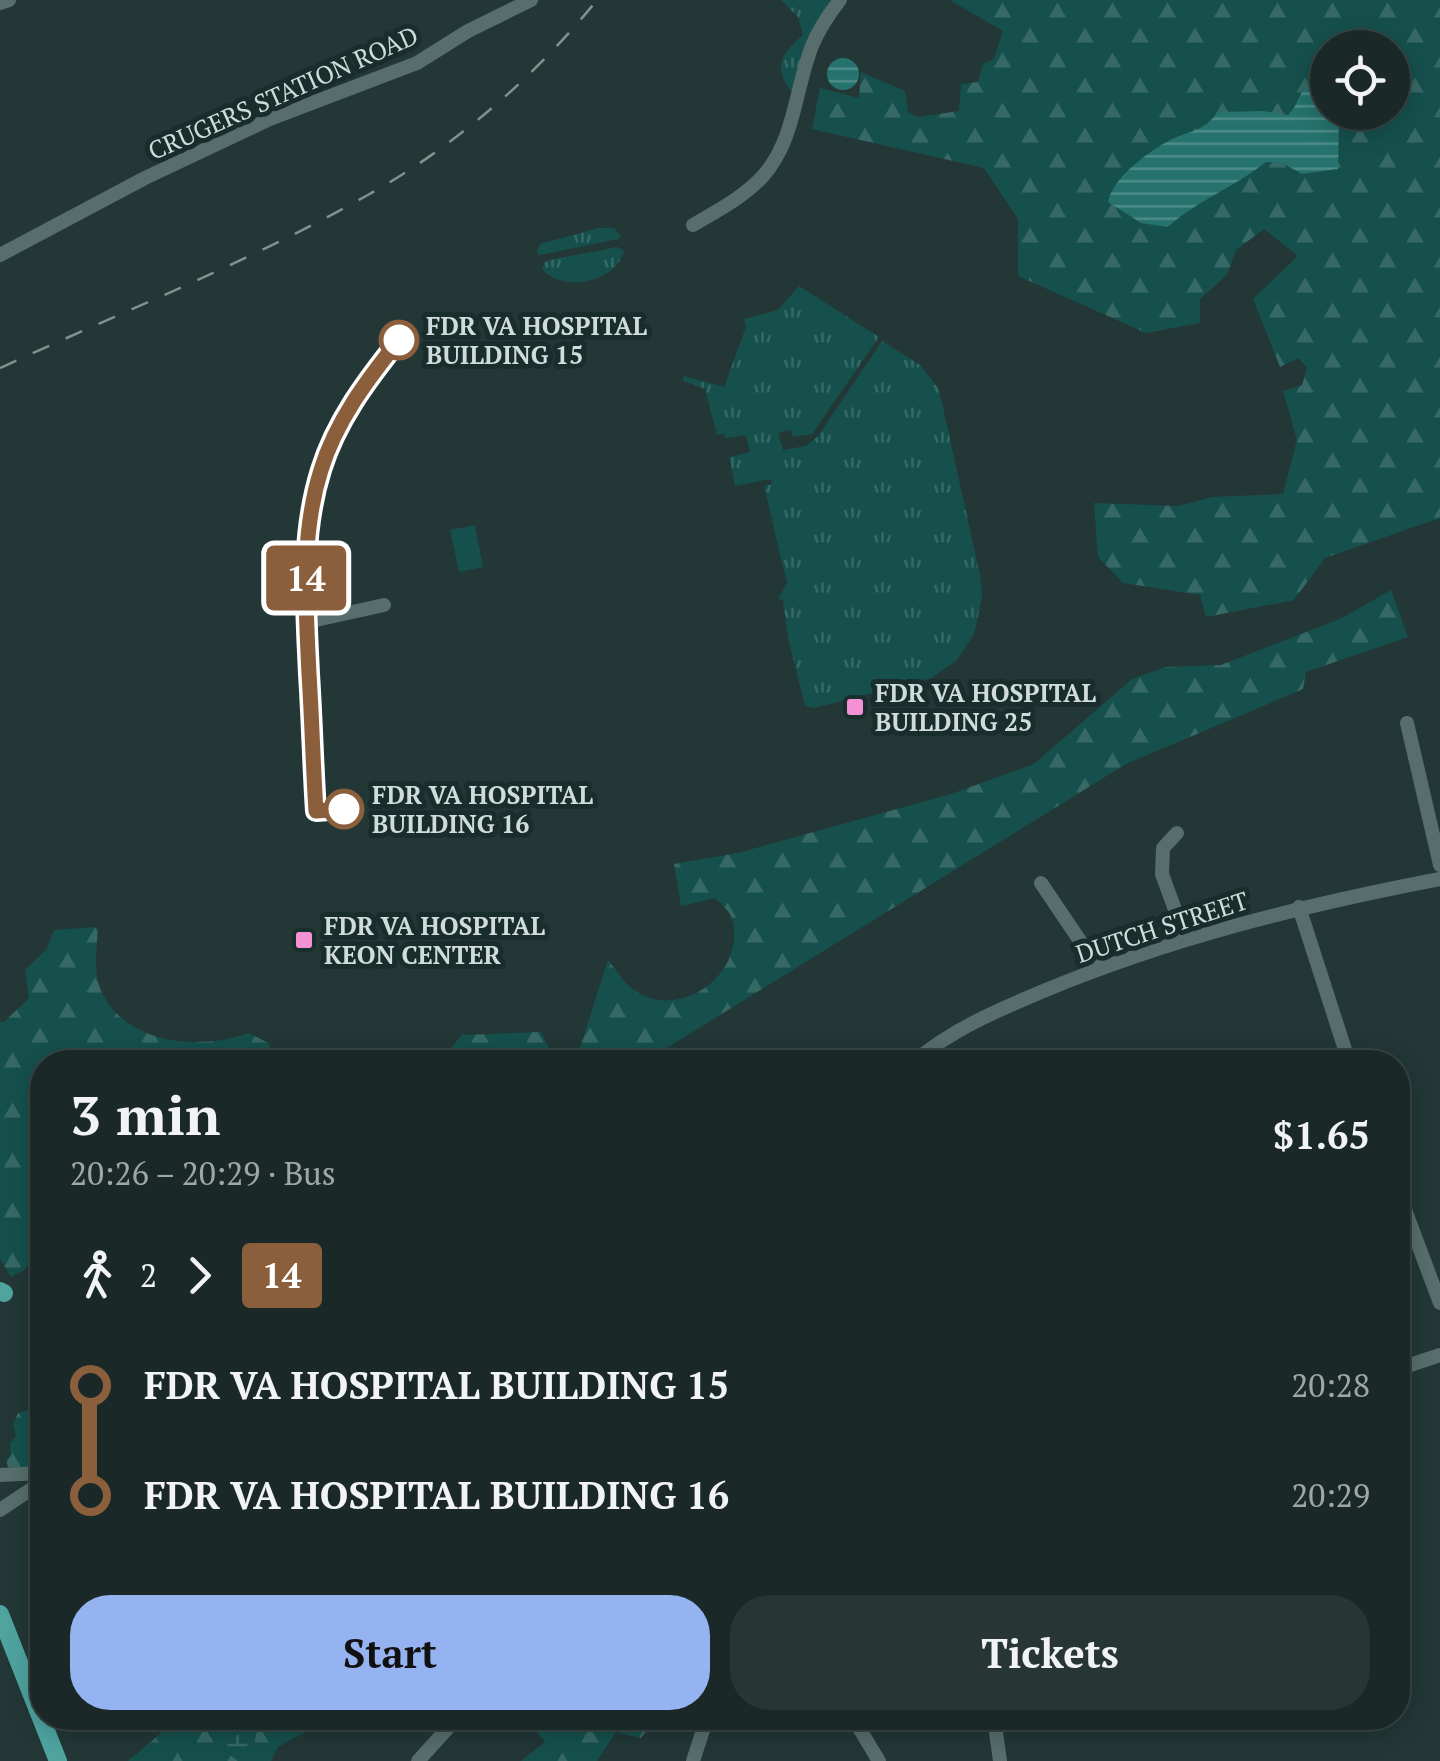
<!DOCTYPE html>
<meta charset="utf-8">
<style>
body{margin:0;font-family:"PT Serif",serif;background:#273534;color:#f1f3f6;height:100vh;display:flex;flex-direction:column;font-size:38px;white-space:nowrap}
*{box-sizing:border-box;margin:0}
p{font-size:32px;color:#9fa6a8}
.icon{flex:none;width:55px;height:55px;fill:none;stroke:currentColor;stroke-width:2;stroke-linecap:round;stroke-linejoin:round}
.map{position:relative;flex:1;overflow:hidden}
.details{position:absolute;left:30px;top:1050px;width:1380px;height:680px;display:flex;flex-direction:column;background:#1a2928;border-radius:40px;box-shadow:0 5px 25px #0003,0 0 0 2px #384545}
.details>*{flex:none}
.badge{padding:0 20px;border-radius:8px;font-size:35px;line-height:65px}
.controls{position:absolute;left:1310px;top:30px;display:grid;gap:20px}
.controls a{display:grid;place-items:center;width:100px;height:100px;border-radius:50%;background:#1a2928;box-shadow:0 5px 25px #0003,0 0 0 2px #384545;font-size:50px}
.map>.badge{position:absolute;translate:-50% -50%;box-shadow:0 0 0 5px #fff}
.legs{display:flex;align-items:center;gap:15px;height:110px;padding:0 40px;font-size:32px}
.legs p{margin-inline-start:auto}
.summary{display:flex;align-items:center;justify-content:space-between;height:170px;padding:0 40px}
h1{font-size:55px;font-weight:700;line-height:75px}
.action{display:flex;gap:20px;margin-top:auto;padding:20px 40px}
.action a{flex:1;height:115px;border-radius:40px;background:#95b2f1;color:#111;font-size:40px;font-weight:700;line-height:115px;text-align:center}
.action a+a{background:#273534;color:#f1f3f6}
ul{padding:0 40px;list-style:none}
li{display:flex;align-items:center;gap:35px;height:110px;font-size:38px}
li i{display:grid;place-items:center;width:15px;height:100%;margin:0 12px;background:currentColor}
li i::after{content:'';width:25px;height:25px;margin:-12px;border:8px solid;border-radius:50%;background:#1a2928}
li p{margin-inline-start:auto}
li:first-child i{background:linear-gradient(#0000 50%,currentColor 0)}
li:last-child i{background:linear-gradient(currentColor 50%,#0000 0)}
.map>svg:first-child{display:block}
.grass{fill:url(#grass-tufts)}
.forest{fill:url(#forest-firs);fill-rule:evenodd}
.wetland{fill:url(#wetland-marsh)}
.pitch{fill:#15504d}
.water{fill:url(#water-rules)}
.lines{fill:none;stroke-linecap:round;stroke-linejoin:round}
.minor{stroke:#576e6c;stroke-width:14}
.major{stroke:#4fa4a0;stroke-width:18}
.rail{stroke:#819190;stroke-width:2.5;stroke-dasharray:18 18;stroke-linecap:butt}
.line-1-casing{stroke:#fff;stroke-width:22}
.line-1{stroke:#8b5e3c;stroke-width:15}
.stop-1-dot{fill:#fff;stroke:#8b5e3c;stroke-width:5}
.poi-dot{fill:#f491d4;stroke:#182d2c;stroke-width:4}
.labels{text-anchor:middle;stroke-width:10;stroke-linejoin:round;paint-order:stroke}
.street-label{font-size:25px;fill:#cfdcdb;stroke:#182d2c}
.stop-label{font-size:25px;font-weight:bold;fill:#cfdcdb;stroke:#182d2c;text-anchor:start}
.poi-label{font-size:25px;font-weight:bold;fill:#cfdcdb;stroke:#182d2c;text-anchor:start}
</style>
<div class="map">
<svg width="1440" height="1761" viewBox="0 0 1440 1761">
<defs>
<pattern id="grass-tufts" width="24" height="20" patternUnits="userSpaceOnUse" patternTransform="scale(2.5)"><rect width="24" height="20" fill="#15504d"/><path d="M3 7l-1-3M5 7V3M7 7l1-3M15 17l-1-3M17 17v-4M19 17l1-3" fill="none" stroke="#366966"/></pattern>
<pattern id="forest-firs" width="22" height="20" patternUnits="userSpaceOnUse" patternTransform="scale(2.5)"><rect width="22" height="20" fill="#15504d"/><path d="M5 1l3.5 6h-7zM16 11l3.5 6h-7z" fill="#366966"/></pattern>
<pattern id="wetland-marsh" width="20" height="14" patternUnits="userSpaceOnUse" patternTransform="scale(2.5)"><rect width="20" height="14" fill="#15504d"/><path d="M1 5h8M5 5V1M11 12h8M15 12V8" fill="none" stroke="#366966"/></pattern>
<pattern id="water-rules" width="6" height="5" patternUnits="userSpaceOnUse" patternTransform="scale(2.5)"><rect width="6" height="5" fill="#25726e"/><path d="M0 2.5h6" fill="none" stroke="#4e8c89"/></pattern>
</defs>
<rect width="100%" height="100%" fill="#223736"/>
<path class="grass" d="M781,0H830L793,94C772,66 780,56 803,35L798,17Z
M599,228H614L621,236L618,239L545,254L539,255L537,251L540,244Z
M618,247L624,251C615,283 563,293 542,269L545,262L554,259Z
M799,286L879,337L812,434L793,437L791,430L778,433L783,450L806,446L818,436L882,341L920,365L939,389L981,580L982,597L974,634L957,660L931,678L814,708L805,706L788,638L783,600L778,599L787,583L764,486L772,484L771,479L735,486L729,457L750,452L746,435L726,438L724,433L717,435L705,389L683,381L684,376L724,387L746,327L744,319L778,310Z"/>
<path class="forest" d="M950,0H1440V518L1325,558L1294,600L1206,617L1200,595L1123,583L1098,557L1094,503L1179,506L1212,497L1283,494L1297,440L1283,391L1302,385L1307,367L1298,358L1280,367L1253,299L1298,256L1264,229L1236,250L1227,275L1200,299V323L1146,333L1018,276V219L984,168L812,129L820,88L859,98L861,72L905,91L908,112L918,117L959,111L961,84L978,82L983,64L994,59L1003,31ZM1328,48H1392V112L1335,113L1339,123L1337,169L1302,174L1282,163L1266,162C1235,187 1198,200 1168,227L1119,179L1168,141L1244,111L1288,115L1297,107L1300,94L1316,86L1327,99Z
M1391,590L1408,637L1306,672L1303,689L1126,764L644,1062H452L450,1049L462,1035L541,1032L555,1060L578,1054L608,960C616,969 624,984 634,990C683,1024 750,969 731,916C728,910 720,903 715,898L681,906L674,864L738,853L951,794L1034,764L1132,679L1165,667L1221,665L1340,619Z
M98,927C97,946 93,970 100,988C123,1045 200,1051 249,1033L270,1044L265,1062H42V1250L24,1270L11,1277L0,1259V1022H4L29,998L25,970L46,950L54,930Z
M42,1389V1466L17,1469L8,1467L6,1460L11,1455L10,1444L16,1436L13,1424L18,1413L31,1409Z
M179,1718H208L213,1740L238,1761H128Z
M257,1718H330L278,1747L271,1761H248L255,1741Z
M527,1718H656L641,1738L616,1732L597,1761H521L545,1742Z"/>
<path class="wetland" d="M208,1718H257L255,1741L248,1761H238L213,1740Z"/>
<path class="pitch" d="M475,525L483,567L459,572L450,530Z"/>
<path class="water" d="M827 74a16 16 0 1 1 32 0a16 16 0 1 1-32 0Z
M1316,86L1327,99L1328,112L1335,113L1339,123L1338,169L1302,174L1282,163L1266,162C1235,187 1198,200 1168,227L1141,223L1108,202C1113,177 1148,152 1170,140C1191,130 1203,132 1218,112L1263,111L1288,115C1298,106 1297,96 1306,87Z"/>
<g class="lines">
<path class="minor" d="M0,3L9,0
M693,225C717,211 744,197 763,176C795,140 795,89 812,46C819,29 829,14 840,0
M0,255L145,178L270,119L417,63L468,31L531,0
M307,622L384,605
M1407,723L1440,865
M1177,833L1163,848L1162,874L1186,940
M1041,883L1099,969
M1299,907L1349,1062
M914,1062C951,1030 996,1011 1041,992C1170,938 1304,905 1440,879
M1398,1191L1440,1303
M1398,1369L1440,1355
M0,1475L42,1473
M0,1510L42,1482
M853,1718L879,1761
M994,1718L1000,1761
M418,1761L457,1718
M693,1761L707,1718"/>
<path class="major" d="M0,1291L4,1293
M0,1614L58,1761"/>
<path class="rail" d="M0,368C122,312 249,262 366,196C453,148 534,78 597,0"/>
</g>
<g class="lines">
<defs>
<path id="line-1" d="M344,809L316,811C313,766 312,720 309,674C306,606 300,537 321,470C336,421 367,380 399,340"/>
</defs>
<use href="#line-1" class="line-1-casing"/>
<use href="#line-1" class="line-1"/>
</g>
<g class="stop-1-dot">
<circle cx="399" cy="340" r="18"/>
<circle cx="344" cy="809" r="18"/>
</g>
<g class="poi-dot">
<rect x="845" y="697" width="20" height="20" rx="5"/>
<rect x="294" y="930" width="20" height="20" rx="5"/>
</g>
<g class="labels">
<g class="street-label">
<text transform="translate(283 93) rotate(-24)" y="9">CRUGERS STATION ROAD</text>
<text transform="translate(1162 927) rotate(-18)" y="9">DUTCH STREET</text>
</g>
<g class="stop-label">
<text x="426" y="335">FDR VA HOSPITAL<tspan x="426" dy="29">BUILDING 15</tspan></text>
<text x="372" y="804">FDR VA HOSPITAL<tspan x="372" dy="29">BUILDING 16</tspan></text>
</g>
<g class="poi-label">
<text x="875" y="702">FDR VA HOSPITAL<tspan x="875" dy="29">BUILDING 25</tspan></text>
<text x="324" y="935">FDR VA HOSPITAL<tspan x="324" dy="29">KEON CENTER</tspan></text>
</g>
</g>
</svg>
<div class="controls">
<a><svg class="icon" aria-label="locate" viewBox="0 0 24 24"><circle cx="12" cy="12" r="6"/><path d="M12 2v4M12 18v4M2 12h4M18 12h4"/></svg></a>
</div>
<b class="badge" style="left:306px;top:578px;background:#8b5e3c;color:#fff">14</b>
<section class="details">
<div class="summary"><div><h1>3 min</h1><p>20:26 – 20:29 · Bus</p></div><b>$1.65</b></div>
<div class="legs"><svg class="icon" aria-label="walk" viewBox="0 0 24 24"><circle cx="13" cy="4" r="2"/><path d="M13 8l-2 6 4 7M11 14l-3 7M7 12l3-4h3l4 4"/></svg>2<svg class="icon" aria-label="forward" viewBox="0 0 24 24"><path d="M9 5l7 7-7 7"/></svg><b class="badge" style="background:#8b5e3c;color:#fff">14</b></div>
<ul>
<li><i style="color:#8b5e3c"></i><b>FDR VA HOSPITAL BUILDING 15</b><p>20:28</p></li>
<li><i style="color:#8b5e3c"></i><b>FDR VA HOSPITAL BUILDING 16</b><p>20:29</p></li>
</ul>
<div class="action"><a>Start</a><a>Tickets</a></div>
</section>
</div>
